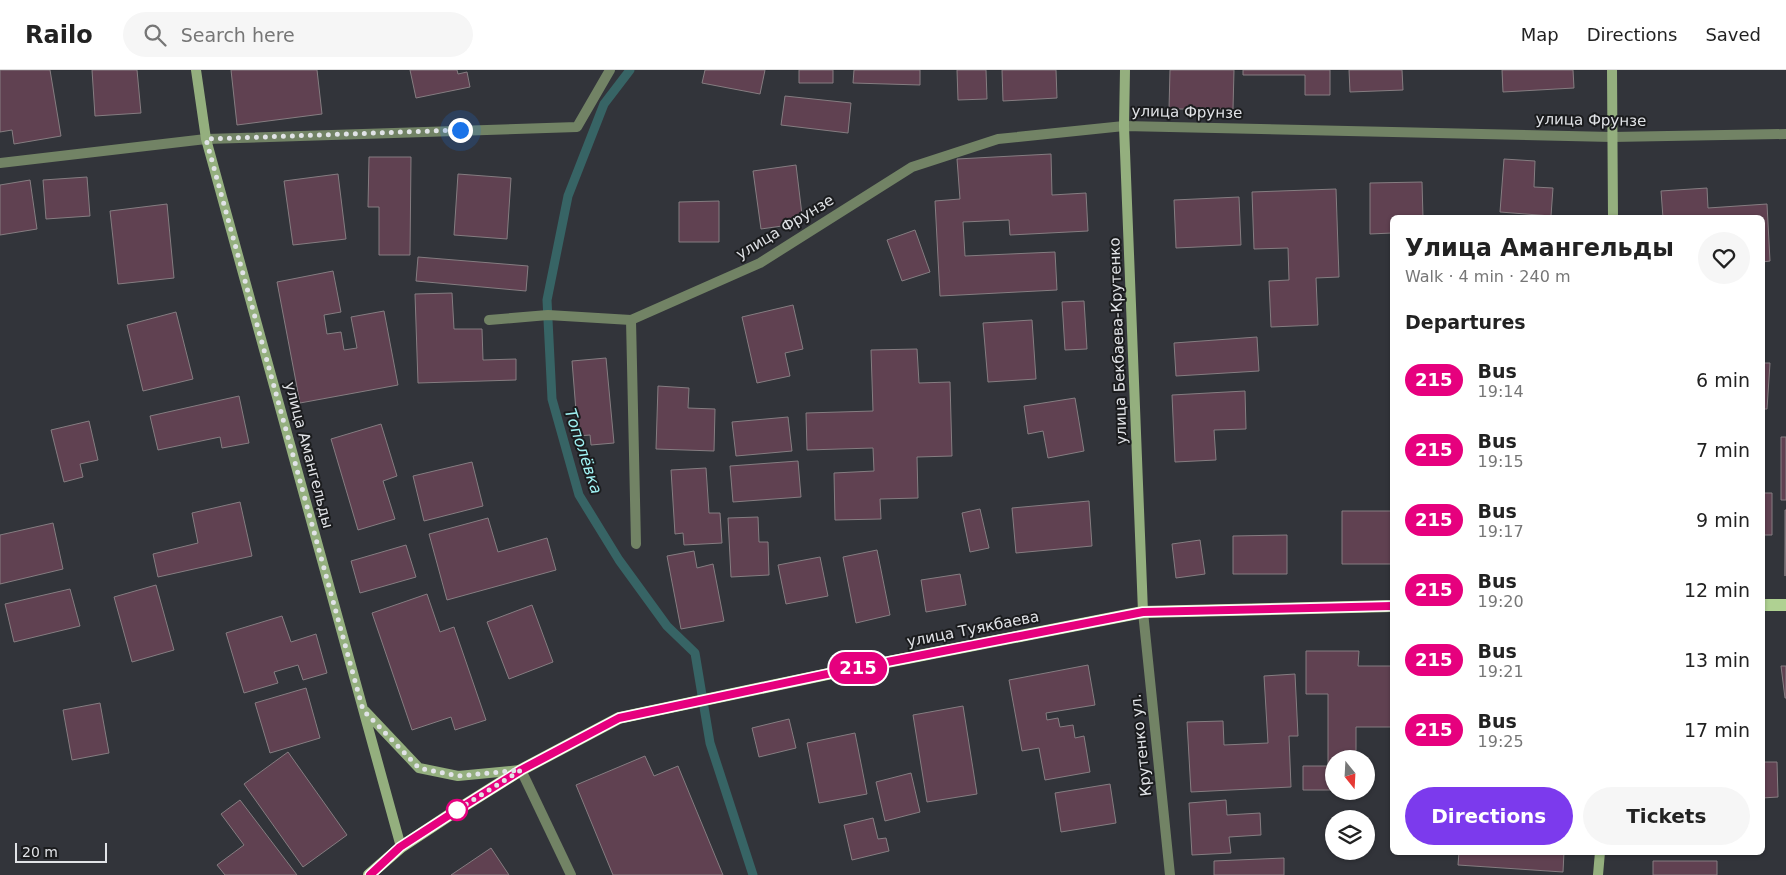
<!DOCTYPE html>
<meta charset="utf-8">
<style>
body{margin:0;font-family:"DejaVu Sans",sans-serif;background:#f6f6f6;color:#222;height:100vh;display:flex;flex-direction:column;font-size:19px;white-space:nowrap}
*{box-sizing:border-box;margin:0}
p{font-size:16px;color:#767676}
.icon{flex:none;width:28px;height:28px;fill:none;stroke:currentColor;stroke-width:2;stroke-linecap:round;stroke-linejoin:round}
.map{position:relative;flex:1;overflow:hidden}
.panel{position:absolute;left:1390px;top:145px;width:375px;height:640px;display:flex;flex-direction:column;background:#fff;border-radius:8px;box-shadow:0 1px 4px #0004}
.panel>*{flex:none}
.badge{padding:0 10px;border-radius:16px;font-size:18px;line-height:32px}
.needle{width:32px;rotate:162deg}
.controls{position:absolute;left:1325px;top:680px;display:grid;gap:10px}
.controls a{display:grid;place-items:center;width:50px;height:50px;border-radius:50%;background:#fff;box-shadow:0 1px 4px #0004;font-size:25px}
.scale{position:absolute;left:15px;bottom:12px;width:92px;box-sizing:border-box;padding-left:5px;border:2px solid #e1e3e7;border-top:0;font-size:14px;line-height:18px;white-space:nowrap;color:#e1e3e7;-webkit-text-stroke:4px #1b1c1e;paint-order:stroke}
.you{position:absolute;width:25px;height:25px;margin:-12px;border:4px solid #fff;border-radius:50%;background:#1a73e8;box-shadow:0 0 0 8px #1a73e833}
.map>.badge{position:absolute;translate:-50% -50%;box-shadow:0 0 0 2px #fff}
h2{padding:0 15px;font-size:19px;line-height:45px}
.round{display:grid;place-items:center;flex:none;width:52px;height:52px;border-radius:26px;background:#f6f6f6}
.headline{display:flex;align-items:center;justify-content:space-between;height:85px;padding:0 15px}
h1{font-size:24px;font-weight:800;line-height:38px}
.cta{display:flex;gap:10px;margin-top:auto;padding:10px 15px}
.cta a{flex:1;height:58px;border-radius:30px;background:#7c3aed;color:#fff;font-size:20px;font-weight:800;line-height:58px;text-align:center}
.cta a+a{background:#f6f6f6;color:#222}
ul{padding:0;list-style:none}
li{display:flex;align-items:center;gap:15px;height:70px;padding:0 15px}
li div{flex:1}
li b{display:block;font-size:19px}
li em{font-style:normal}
li .badge{min-width:55px;font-weight:700;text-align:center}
header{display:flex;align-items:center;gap:30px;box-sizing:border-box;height:70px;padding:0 25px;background:#fff;border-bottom:1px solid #e0e0e0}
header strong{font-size:24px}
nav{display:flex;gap:28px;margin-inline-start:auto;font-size:18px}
.search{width:350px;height:45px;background:#f6f6f6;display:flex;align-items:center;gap:12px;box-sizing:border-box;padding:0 18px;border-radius:28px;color:#767676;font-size:19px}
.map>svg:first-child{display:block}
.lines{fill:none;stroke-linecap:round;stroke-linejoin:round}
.stream{stroke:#376465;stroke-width:9}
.building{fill:#604151;stroke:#857d81}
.lane{stroke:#728365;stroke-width:10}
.street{stroke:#728365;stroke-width:10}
.secondary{stroke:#94af7e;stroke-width:10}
.primary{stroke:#afd192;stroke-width:12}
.line-casing{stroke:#fff;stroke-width:11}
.line{stroke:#e6007e;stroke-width:8}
.walk{stroke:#e1e3e7;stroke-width:5;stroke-dasharray:0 9}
.stop-dot{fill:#fff;stroke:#e6007e;stroke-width:2.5}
.labels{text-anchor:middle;stroke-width:4;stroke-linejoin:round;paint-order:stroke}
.street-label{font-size:15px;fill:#e1e3e7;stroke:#1b1c1e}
.water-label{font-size:16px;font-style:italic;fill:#a0f2f4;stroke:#1b1c1e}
</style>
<header>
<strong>Railo</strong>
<div class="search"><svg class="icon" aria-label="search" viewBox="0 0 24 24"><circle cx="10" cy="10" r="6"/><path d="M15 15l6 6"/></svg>Search here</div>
<nav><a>Map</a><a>Directions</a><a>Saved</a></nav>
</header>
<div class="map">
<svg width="1786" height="805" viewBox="0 0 1786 805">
<rect width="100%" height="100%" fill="#32343a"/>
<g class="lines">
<path class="stream" d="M630,0L604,34L568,126L547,230L552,329L579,425L619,490L667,556L695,583L710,673L753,805"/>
</g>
<path class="building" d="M0,0H50L61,66L14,74L12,60L0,62Z
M92,0H137L141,43L95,46Z
M231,0H317L322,44L237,55Z
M410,0H457L458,4L467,2L470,17L416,28Z
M705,0H765L760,24L702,13Z
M799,0H833V13H799Z
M854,0H920V15L853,13Z
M957,0H986L987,29L958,30Z
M1002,0H1056L1057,28L1003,31Z
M1170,0H1234L1233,39H1169Z
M1243,0H1330V25H1305V5H1243Z
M1349,0H1402L1403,20L1350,22Z
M1502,0H1573L1574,18L1503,22Z
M785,26L851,33L848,63L781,55Z
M1051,84L1052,125L1086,123L1088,161L1010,165L1009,150L963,152L965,186L1055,182L1057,220L940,226L935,131L960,129L957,89Z
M369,87H411L410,185H379V137H368Z
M1504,89L1535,91L1534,117L1553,118L1551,146L1500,142Z
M796,95L803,153L761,159L753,101Z
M338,104L346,169L293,175L284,111Z
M458,104L511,108L507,169L454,165Z
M87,107L90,146L46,149L43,110Z
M30,110L37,159L0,165V115Z
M1422,112L1423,148H1392V163L1370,164V113Z
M1707,118L1708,138L1767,134L1770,191L1762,192V148H1663L1661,121Z
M1336,119L1339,207L1316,208L1318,255L1271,257L1269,211L1289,210L1288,178L1254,179L1252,122Z
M1239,127L1241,175L1176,178L1174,130Z
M719,131V172H679V132Z
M167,134L174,208L118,214L110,141Z
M915,160L930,202L902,211L887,170Z
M418,187L528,196L526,221L416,211Z
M333,201L341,242L324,245L327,264L341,262L344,280L357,278L351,247L384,241L398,315L300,333L277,212Z
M452,223L454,259H482L483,290L516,289V310L418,313L415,224Z
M1084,231L1087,279L1065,280L1062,232Z
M793,235L803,279L785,283L790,306L757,313L742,247Z
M176,242L193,309L143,321L127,255Z
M1032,250L1036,309L988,312L983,253Z
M1257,267L1259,301L1176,306L1174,273Z
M917,279L919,313L950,312L952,386L917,387L918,428L880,429L881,449L835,450L834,403L874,401L873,378L807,380L806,343L873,341L871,280Z
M606,288L614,373L591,375L590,365L578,366L572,291Z
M1762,293H1770L1767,339H1762Z
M658,316L689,318L688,338L715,339L714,381L656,379Z
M1245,321L1246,359L1214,360L1216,390L1175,392L1172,325Z
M239,326L249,373L222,378L220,367L158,380L150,346Z
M1075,328L1084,381L1048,388L1043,361L1028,364L1024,336Z
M788,347L792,381L736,386L732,352Z
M89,351L98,390L80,394L83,407L64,412L51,360Z
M381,354L397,406L383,411L395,449L358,460L331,369Z
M1781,367H1786V430H1781Z
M798,391L801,427L733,432L730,396Z
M472,392L483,436L424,451L413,406Z
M706,398L709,443H720L722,473L684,475L683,463L675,464L671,400Z
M1762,423H1772V465H1762Z
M1089,431L1092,476L1016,483L1012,438Z
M240,432L252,486L158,507L153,484L198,473L192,443Z
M980,439L989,478L970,482L962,443Z
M1785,440H1786L1785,506Z
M1342,441H1392V494H1342Z
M758,447L759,472H768L769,505L731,507L728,448Z
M488,448L498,482L547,468L556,500L447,530L429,464Z
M53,453L63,499L0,514V465Z
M1287,465V504H1233V466Z
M1200,470L1205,504L1176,508L1172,474Z
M406,475L416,507L360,523L351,491Z
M877,480L890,545L856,553L843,487Z
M694,481L697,498L713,494L724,551L681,559L667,486Z
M820,487L828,526L786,534L778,495Z
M960,504L966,535L926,542L921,510Z
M156,515L174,580L132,592L114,527Z
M70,519L80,556L14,572L5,534Z
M427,524L440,562L454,557L486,650L455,660L451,647L412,660L372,543Z
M532,535L553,592L509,609L487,552Z
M282,546L291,572L316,564L327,603L303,610L298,595L274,602L278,613L244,623L226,563Z
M1306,581H1359L1358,596H1392V657H1356V689H1334V720H1303V696H1328V624H1306Z
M1088,595L1095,635L1046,643L1047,650L1058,648L1060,657L1073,655L1075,668L1084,666L1090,702L1045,710L1039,678L1022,681L1009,610Z
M1781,596H1786V628H1785Z
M1295,604L1298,666H1289L1291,717L1191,722L1187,652L1223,651L1224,675L1268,673L1264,606Z
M306,618L320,668L270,683L255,633Z
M100,633L109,683L72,690L63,640Z
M963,636L977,724L927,732L913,645Z
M789,649L796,678L759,687L752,658Z
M855,663L867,724L819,733L807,673Z
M288,682L347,765L303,797L244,714Z
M645,686L654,706L678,696L723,805H613L576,715Z
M1762,692H1777L1778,727L1762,728Z
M911,703L920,742L885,751L876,712Z
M1110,714L1116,753L1061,762L1055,723Z
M240,730L297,805H225L217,795L244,775L221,744Z
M1226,730L1227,745L1260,743L1261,765L1229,767L1231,783L1192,785L1189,733Z
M873,748L878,769L886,768L889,781L852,790L844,755Z
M491,778L509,805H451Z
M1459,782H1564L1563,802L1458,795Z
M1284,788V805H1214V791Z
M1653,791H1717V805H1653Z"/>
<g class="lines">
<path class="lane" d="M521,700L571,805"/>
<path class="street" d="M0,93L206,69L577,57L610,0
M489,250L548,245L631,250L760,193L912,97L998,69L1124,56L1612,67L1786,64
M631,250L636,474
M1143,542L1170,805"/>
<path class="secondary" d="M196,0L206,69L401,777
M1125,0L1124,56L1143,542
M1612,0L1613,148
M365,641L419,698L458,706L520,700
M1598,805L1600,782"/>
<path class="primary" d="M1762,535H1786
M369,805L401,777L454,742L521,700L619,648L847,600L1143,542L1392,536"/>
</g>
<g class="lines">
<defs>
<path id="line" d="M370,805L400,777L454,742L521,700L619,648L846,600L1143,542L1392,536"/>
</defs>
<use href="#line" class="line-casing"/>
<use href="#line" class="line"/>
<path class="walk" d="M457,740L454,742L521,700L458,706L419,698L363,640L206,69L460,60"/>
</g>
<circle class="stop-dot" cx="457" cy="740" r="10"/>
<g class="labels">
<g class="street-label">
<text transform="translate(1187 42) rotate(1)" y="5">улица Фрунзе</text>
<text transform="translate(1591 50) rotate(1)" y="5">улица Фрунзе</text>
<text transform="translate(785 157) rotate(-31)" y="5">улица Фрунзе</text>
<text transform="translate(1118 271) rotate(-92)" y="5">улица Бекбаева-Крутенко</text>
<text transform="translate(309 385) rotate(75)" y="5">улица Амангельды</text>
<text transform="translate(973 559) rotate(-11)" y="5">улица Туякбаева</text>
<text transform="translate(1141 675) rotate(-96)" y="5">Крутенко ул.</text>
</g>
<g class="water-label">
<text transform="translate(584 381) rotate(72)" y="6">Тополёвка</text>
</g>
</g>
</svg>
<div class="controls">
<a><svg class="needle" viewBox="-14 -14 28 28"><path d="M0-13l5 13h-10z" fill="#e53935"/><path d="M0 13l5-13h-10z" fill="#767676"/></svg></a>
<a><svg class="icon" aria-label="layers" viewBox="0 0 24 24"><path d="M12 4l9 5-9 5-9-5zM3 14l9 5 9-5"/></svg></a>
</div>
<div class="scale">20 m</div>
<div class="you" style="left:460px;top:60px"></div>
<b class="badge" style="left:858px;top:598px;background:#e6007e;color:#fff">215</b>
<section class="panel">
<div class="headline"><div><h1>Улица Амангельды</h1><p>Walk · 4 min · 240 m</p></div><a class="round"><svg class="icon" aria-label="heart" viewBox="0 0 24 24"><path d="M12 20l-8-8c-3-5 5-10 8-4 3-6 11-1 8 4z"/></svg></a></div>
<h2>Departures</h2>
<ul>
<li><span class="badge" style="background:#e6007e;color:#fff">215</span><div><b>Bus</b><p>19:14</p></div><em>6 min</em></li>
<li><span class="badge" style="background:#e6007e;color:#fff">215</span><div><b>Bus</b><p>19:15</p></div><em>7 min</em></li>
<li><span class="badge" style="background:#e6007e;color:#fff">215</span><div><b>Bus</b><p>19:17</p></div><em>9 min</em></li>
<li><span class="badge" style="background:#e6007e;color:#fff">215</span><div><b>Bus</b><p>19:20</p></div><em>12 min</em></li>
<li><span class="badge" style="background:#e6007e;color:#fff">215</span><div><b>Bus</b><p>19:21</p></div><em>13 min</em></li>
<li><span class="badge" style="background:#e6007e;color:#fff">215</span><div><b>Bus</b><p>19:25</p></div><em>17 min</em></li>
</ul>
<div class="cta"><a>Directions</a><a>Tickets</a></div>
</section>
</div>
